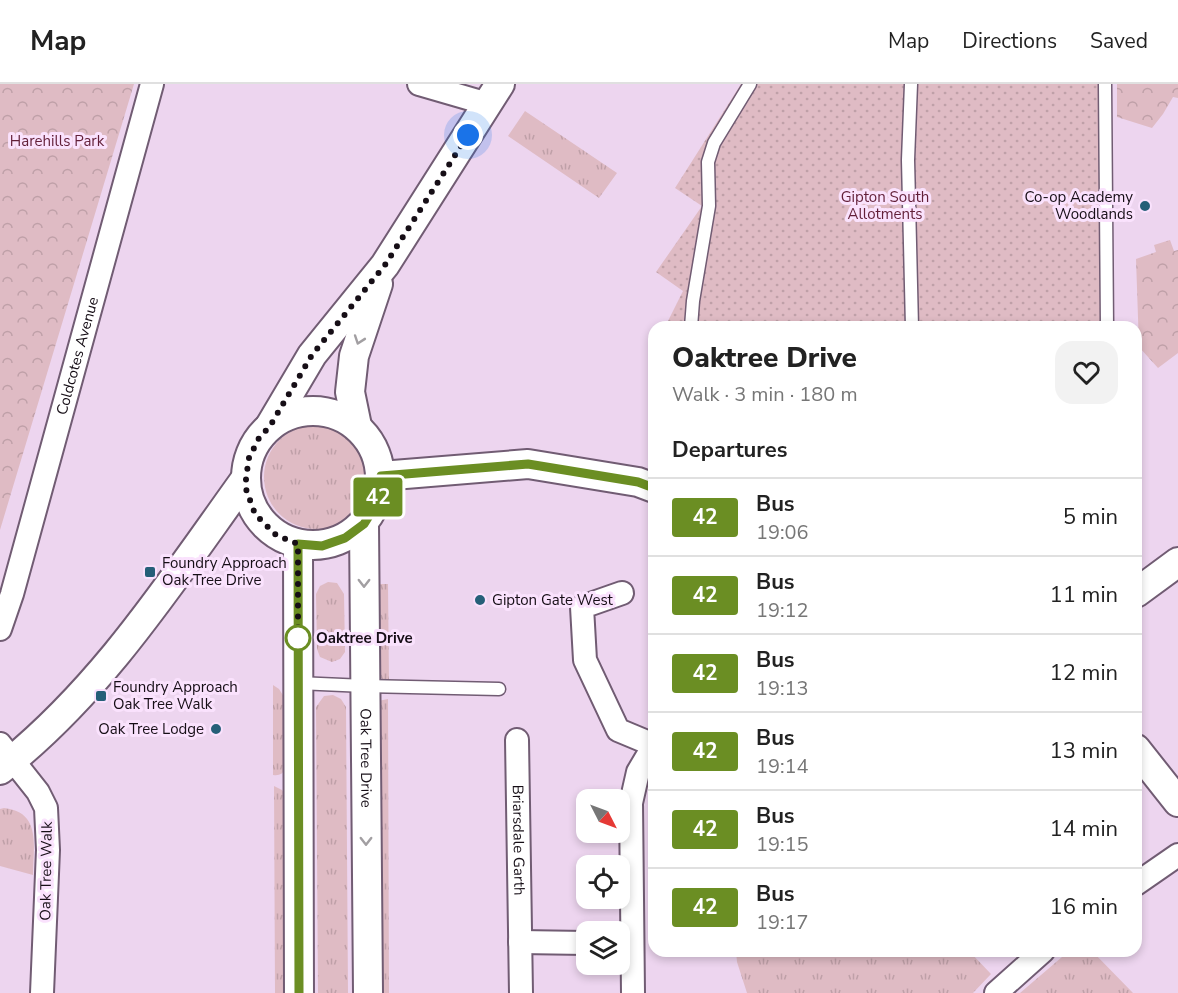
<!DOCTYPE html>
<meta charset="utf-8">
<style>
body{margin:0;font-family:"Nunito Sans",sans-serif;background:#f2f2f2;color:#222;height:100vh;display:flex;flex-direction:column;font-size:22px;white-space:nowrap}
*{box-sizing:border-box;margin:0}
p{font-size:20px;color:#767676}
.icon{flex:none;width:33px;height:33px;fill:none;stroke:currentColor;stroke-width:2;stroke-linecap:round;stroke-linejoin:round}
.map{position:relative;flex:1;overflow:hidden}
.sheet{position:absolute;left:648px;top:237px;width:494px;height:636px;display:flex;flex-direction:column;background:#fff;border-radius:18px;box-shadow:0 3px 9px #0003}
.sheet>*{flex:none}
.badge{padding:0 12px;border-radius:4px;font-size:21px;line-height:39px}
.needle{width:39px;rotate:132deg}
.buttons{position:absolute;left:576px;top:705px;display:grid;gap:12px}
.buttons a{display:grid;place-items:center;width:54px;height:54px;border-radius:12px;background:#fff;box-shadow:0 3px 9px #0003;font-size:30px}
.you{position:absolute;width:30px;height:30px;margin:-15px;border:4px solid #fff;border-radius:50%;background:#1a73e8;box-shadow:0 0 0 9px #1a73e833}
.map>.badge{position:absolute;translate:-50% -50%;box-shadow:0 0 0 3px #fff}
h2{padding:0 24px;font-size:22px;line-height:54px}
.round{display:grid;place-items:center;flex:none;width:63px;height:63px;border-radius:18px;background:#f2f2f2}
.overview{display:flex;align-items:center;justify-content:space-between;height:102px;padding:0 24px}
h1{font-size:28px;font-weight:800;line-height:45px}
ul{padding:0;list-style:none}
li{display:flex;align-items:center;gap:18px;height:78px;padding:0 24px;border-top:2px solid #e0e0e0}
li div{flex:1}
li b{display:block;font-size:22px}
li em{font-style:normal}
li .badge{min-width:66px;font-weight:700;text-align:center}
header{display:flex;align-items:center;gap:36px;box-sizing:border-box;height:84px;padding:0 30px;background:#fff;border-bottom:2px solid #e0e0e0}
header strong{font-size:28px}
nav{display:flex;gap:33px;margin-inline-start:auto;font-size:21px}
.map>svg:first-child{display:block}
.grass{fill:url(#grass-tufts)}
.forest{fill:url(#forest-crowns)}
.garden{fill:url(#garden-dots)}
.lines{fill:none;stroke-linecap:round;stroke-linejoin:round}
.service-casing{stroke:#715c73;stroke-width:15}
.minor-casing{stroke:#715c73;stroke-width:26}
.tertiary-casing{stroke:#715c73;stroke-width:32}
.service{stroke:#fff;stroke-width:12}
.minor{stroke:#fff;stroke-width:22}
.tertiary{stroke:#fff;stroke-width:28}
.oneway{stroke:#a29fa2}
.line-casing{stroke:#fff;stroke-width:14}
.line{stroke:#6b8e23;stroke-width:9}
.walk{stroke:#160e16;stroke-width:6;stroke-dasharray:0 10.8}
.poi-dot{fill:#255f78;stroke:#fae2fd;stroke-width:2}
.stop-dot{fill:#fff;stroke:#6b8e23;stroke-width:3}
.labels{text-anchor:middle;stroke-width:6;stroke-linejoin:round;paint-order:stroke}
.park-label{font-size:15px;fill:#621f38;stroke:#fae2fd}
.poi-label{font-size:15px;fill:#160e16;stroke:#fae2fd;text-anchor:start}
.street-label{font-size:15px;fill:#160e16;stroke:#fae2fd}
.stop-label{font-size:15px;font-weight:bold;fill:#160e16;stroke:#fae2fd;text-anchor:start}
</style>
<header>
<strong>Map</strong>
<nav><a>Map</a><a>Directions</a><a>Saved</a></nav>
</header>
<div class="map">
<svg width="1178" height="909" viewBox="0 0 1178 909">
<defs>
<pattern id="grass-tufts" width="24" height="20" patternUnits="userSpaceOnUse" patternTransform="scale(1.5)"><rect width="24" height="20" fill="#dfbbc4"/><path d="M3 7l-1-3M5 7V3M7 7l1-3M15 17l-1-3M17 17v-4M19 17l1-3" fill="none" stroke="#bfa0a8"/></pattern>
<pattern id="forest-crowns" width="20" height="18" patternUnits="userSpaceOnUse" patternTransform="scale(1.5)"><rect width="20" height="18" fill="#dfbbc4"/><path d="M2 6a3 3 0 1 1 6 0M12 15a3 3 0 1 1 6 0" fill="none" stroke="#bfa0a8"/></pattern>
<pattern id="garden-dots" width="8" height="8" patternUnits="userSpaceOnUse" patternTransform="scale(1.5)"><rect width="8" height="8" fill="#dfbbc4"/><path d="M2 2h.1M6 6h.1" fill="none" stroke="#bfa0a8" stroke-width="1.8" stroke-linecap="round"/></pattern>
</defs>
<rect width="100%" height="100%" fill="#edd5ef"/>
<path class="grass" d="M525,27L617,89L599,114L508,52Z
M264 393a52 52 0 1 1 104 0a52 52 0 1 1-104 0Z
M328,498L337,499L344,510L345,568L340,575L332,578L320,573L317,565L316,510L320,502Z
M374,500H388L389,598L380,594L377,590Z
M273,601L279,605L286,616L285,685C283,690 279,692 273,691Z
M333,611L341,615L346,623L348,909H318L316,623L324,612Z
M388,615L389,909H376L378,617Z
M274,702L282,706L286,712L288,909H275Z
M4,724C42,728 33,763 33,791L0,782V725Z
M736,867H969L991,890L973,909H747L737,878Z
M1069,867H1092L1133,909H1020Z"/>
<path class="forest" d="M0,0H134L0,446Z
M1117,0H1178V14L1173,13L1163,30L1152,44L1117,33Z
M1170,156L1174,167L1178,166V269L1158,284L1139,263L1136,175L1156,168L1154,161Z"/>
<path class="garden" d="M741,0H1111L1113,243H665L683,207L656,188L702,122L675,104Z"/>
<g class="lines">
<defs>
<path id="service" d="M911,0L908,76L912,243
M1105,0L1107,243
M691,243L693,217L709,122L708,78L714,59L750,0
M298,599L365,602L499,605"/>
<g id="minor">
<path d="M419,0L488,20"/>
<path d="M622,509L582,523L585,576L618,646L654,661"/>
<path id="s1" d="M0,545L12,510L152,0"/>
<path id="s2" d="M517,656L521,909"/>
<path d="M0,660L38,708L46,724L48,766L42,909"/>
<path d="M1136,800L1178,771"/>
<path d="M520,858L586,859"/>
<path d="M633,909L631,719L638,688L654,661"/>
<path d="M996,909L1043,867"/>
</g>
<g id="tertiary">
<circle cx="313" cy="394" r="67"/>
<path d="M270,342L312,271L385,181L500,0"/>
<path d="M357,342L350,308L354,272L378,200"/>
<path d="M381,392L528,380L638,398L654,404"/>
<path id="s3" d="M364,440L368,909"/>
<path d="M298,460L299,909"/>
<path d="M1136,509L1178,478"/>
<path d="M1136,665L1178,718"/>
<path d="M0,686C102,606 171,498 246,394"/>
</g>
</defs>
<use href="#service" class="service-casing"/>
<use href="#minor" class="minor-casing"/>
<use href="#tertiary" class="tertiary-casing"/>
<use href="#service" class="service"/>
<use href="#minor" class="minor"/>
<use href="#tertiary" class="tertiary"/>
</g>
<defs><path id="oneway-chevron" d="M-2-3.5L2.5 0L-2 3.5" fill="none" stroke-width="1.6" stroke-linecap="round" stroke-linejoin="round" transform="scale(1.5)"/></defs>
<g class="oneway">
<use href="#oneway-chevron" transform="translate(359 256) rotate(109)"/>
<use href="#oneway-chevron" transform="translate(364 499) rotate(90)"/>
<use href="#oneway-chevron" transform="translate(366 757) rotate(90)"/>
</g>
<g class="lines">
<defs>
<path id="line" d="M299,909L298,460L322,462L345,454L364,440L377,419L381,392L528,380L638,398L654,404"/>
</defs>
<use href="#line" class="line-casing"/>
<use href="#line" class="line"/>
<path class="walk" d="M298,554V460L276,451L255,430L246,405V394L249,374L259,354L270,342L312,271L385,181L468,51"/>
</g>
<g class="poi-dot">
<circle cx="1145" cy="122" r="6"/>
<rect x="144" y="482" width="12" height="12" rx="3"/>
<circle cx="480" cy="516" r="6"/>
<rect x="95" y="606" width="12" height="12" rx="3"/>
<circle cx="216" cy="645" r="6"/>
</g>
<circle class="stop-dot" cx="298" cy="554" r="12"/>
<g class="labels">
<g class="park-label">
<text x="57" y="62">Harehills Park</text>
<text x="885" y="118">Gipton South<tspan x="885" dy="17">Allotments</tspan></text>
</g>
<g class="poi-label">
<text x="1133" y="118" text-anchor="end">Co-op Academy<tspan x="1133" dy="17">Woodlands</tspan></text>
<text x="162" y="484">Foundry Approach<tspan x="162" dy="17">Oak Tree Drive</tspan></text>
<text x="492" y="521">Gipton Gate West</text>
<text x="113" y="608">Foundry Approach<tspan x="113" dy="17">Oak Tree Walk</tspan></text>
<text x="204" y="650" text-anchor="end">Oak Tree Lodge</text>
</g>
<g class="street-label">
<text dy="5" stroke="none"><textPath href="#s1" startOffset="284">Coldcotes Avenue</textPath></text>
<text dy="5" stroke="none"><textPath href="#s3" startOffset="234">Oak Tree Drive</textPath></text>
<text dy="5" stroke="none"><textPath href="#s2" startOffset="100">Briarsdale Garth</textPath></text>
<text transform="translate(46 787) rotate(-89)" y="5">Oak Tree Walk</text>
</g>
<g class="stop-label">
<text x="316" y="559">Oaktree Drive</text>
</g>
</g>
</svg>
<div class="buttons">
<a><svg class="needle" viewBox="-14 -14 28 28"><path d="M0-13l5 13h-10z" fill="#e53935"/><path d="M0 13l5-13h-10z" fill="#767676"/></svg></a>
<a><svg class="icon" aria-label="locate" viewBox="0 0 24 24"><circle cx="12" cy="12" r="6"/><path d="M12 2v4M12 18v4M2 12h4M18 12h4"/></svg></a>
<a><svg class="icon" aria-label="layers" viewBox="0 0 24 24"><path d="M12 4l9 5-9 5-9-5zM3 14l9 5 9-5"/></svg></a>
</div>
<div class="you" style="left:468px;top:51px"></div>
<b class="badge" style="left:378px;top:413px;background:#6b8e23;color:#fff">42</b>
<section class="sheet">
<div class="overview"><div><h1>Oaktree Drive</h1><p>Walk · 3 min · 180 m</p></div><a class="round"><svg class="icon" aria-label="heart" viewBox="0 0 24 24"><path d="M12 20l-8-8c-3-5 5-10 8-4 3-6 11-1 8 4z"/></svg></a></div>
<h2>Departures</h2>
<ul>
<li><span class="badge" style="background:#6b8e23;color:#fff">42</span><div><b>Bus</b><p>19:06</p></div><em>5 min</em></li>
<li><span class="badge" style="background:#6b8e23;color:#fff">42</span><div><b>Bus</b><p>19:12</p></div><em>11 min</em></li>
<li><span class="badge" style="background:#6b8e23;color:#fff">42</span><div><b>Bus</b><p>19:13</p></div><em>12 min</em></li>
<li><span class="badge" style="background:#6b8e23;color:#fff">42</span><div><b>Bus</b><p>19:14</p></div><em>13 min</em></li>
<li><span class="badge" style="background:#6b8e23;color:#fff">42</span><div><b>Bus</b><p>19:15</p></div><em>14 min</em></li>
<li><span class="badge" style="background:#6b8e23;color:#fff">42</span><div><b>Bus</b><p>19:17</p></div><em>16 min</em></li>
</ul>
</section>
</div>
